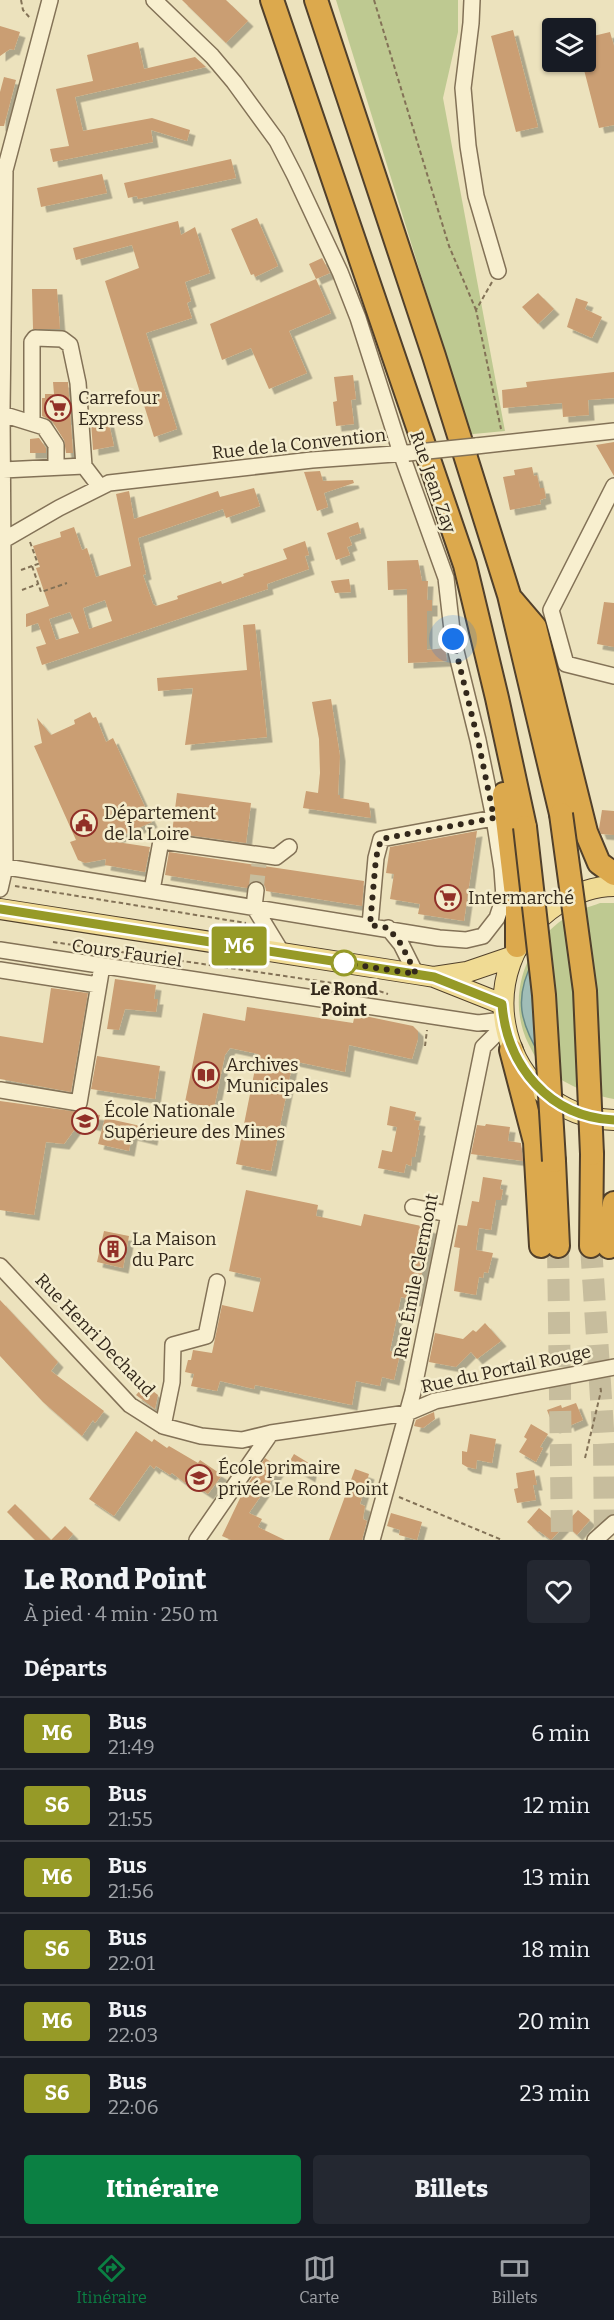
<!DOCTYPE html>
<html lang="fr">
<meta charset="utf-8">
<style>
body{margin:0;font-family:Bitter,serif;background:#242831;color:#f1f3f6;height:100vh;display:flex;flex-direction:column;font-size:22px;white-space:nowrap}
*{box-sizing:border-box;margin:0}
p{font-size:20px;color:#9ea1a6}
.icon{flex:none;width:33px;height:33px;fill:none;stroke:currentColor;stroke-width:2;stroke-linecap:round;stroke-linejoin:round}
.map{position:relative;height:1540px;overflow:hidden}
.panel{display:flex;flex-direction:column;background:#171b24;flex:1}
.panel>*{flex:none}
.badge{padding:0 12px;border-radius:4px;font-size:21px;line-height:39px}
.buttons{position:absolute;left:542px;top:18px;display:grid;gap:12px}
.buttons a{display:grid;place-items:center;width:54px;height:54px;border-radius:6px;background:#171b24;box-shadow:0 2px 4px #0004;font-size:30px}
.you{position:absolute;width:30px;height:30px;margin:-15px;border:4px solid #fff;border-radius:50%;background:#1a73e8;box-shadow:0 0 0 9px #1a73e833}
.map>.badge{position:absolute;translate:-50% -50%;box-shadow:0 0 0 3px #fff}
h2{padding:0 24px;font-size:22px;line-height:54px}
.round{display:grid;place-items:center;flex:none;width:63px;height:63px;border-radius:6px;background:#242831}
.head{display:flex;align-items:center;justify-content:space-between;height:102px;padding:0 24px}
h1{font-size:28px;font-weight:800;line-height:45px}
.cta{display:flex;gap:12px;margin-top:auto;padding:12px 24px}
.cta a{flex:1;height:69px;border-radius:6px;background:#0b8043;color:#fff;font-size:24px;font-weight:800;line-height:69px;text-align:center}
.cta a+a{background:#242831;color:#f1f3f6}
ul{padding:0;list-style:none}
li{display:flex;align-items:center;gap:18px;height:72px;padding:0 24px;border-top:2px solid #363941}
li div{flex:1}
li b{display:block;font-size:22px}
li em{font-style:normal}
li .badge{min-width:66px;font-weight:700;text-align:center}
.tab-bar{display:flex;justify-content:space-around;align-items:center;height:84px;border-top:2px solid #363941;background:#171b24;font-size:16px;color:#9ea1a6}
.tab-bar a{display:grid;justify-items:center;gap:3px}
.tab-bar .selected{color:#0b8043}
.map>svg:first-child{display:block}
.green{fill:#bec991}
.water{fill:#a0bdb7;stroke:#688a85;stroke-width:1.5}
.building{fill:#ca9e73;fill-rule:evenodd;filter:url(#shadow)}
.lines{fill:none;stroke-linecap:round;stroke-linejoin:round}
.minor-tunnel{stroke:#c7bd9d;stroke-width:15;stroke-dasharray:15 8;stroke-linecap:butt}
.highway-tunnel{stroke:#c7bd9d;stroke-width:22;stroke-dasharray:22 11;stroke-linecap:butt}
.minor-casing{stroke:#837257;stroke-width:18}
.major-casing{stroke:#51402b;stroke-width:22}
.highway-casing{stroke:#51402b;stroke-width:26}
.path{stroke:#837257;stroke-width:2;stroke-dasharray:4.5 3;stroke-linecap:butt}
.minor{stroke:#f8efcf;stroke-width:15}
.major{stroke:#f0db94;stroke-width:20}
.highway{stroke:#dca94d;stroke-width:22}
.minor-bridge-casing{stroke:#837257;stroke-width:18;stroke-linecap:butt}
.highway-bridge-casing{stroke:#51402b;stroke-width:26;stroke-linecap:butt}
.minor-bridge{stroke:#f8efcf;stroke-width:15}
.highway-bridge{stroke:#dca94d;stroke-width:22}
.line-casing{stroke:#fff;stroke-width:14}
.line{stroke:#969a27;stroke-width:9}
.walk{stroke:#33281b;stroke-width:6;stroke-dasharray:0 10.8}
.stop-dot{fill:#fff;stroke:#969a27;stroke-width:3}
.labels{text-anchor:middle;stroke-width:5;stroke-linejoin:round;paint-order:stroke}
.poi-label{font-size:18px;fill:#33281b;stroke:#f4eccc;text-anchor:start}
.street-label{font-size:18px;fill:#33281b;stroke:#f4eccc}
.stop-label{font-size:18px;font-weight:bold;fill:#33281b;stroke:#f4eccc}
</style>
<div class="map">
<svg width="614" height="1540" viewBox="0 0 614 1540">
<defs>
<filter id="shadow"><feDropShadow dx="5.5" dy="5.5" stdDeviation="0" flood-color="#0004"/></filter>
</defs>
<rect width="100%" height="100%" fill="#ece2bd"/>
<path class="green" d="M336,0H458V32L443,98L505,431L463,435L434,317Z
M600,903H614V1099C586,1094 558,1082 538,1061C534,1056 532,1050 529,1045C505,998 525,941 570,915C579,909 590,907 600,903Z"/>
<path class="water" d="M534,959L542,1059C520,1023 513,998 534,959Z"/>
<path class="building" d="M182,0H226L248,21L226,43Z
M0,26L20,32L14,50L10,49L0,56Z
M513,30L538,127L516,132L491,36Z
M610,32L614,46V125L599,128L582,62H585V38Z
M138,42L144,69L195,57L206,67L75,97L83,131L152,118L190,130L187,141L151,130L153,142L53,162L50,149L69,146L56,89L93,81L87,55Z
M4,77L16,80L4,126H0V92Z
M231,159L236,178L138,199L137,196L128,198L124,183Z
M102,174L107,193L41,207L37,188Z
M257,218L278,266L255,277L254,274L251,275L231,229Z
M178,221L181,235L195,227L210,273L185,282L191,301L187,303L192,318L146,333L177,429L154,437L105,281L139,268L132,245L76,260L73,248Z
M322,258L330,273L316,279L331,313L289,331L307,373L269,389L251,348L222,360L210,324L316,279L309,264Z
M32,289H57L60,329H33Z
M538,293L554,309L538,324L522,307Z
M576,298L588,302L585,309L602,317L592,338L567,327Z
M614,372V398L588,400L589,415L563,417L562,403L503,408L502,390L527,387L526,382Z
M353,375L356,399L351,400L354,424L336,426L333,402L337,401L334,377Z
M53,382H68L73,453H66L64,440L52,421L42,416V398H45V394H54Z
M108,419L114,446L93,450L91,422Z
M39,438L46,448V453H30V439Z
M614,442V476L596,445Z
M532,467L534,476L537,475L540,488H544L546,498L540,500L541,504L510,510L503,477L515,475L514,470Z
M320,471L323,481L353,480L354,483L324,493L328,507L317,511L304,472Z
M254,488L260,506L226,518L223,509L138,538L146,574L143,575L153,604L156,606L178,599L177,596L221,581L222,584L244,576L243,574L287,559L283,549L305,541L309,555L305,556L309,569L267,584L268,589L42,665L36,647L46,644L38,623L26,627V614L49,606L36,568L40,567L33,546L61,537L60,532L74,527L82,550L87,548L96,577L131,566L116,494L129,491L134,519L218,491L220,497ZM105,600L112,621L89,629L83,608ZM70,612L79,633L56,640L49,619Z
M358,522L361,533L349,537L352,545L347,547L350,555L336,560L327,533Z
M418,560L422,581H428L427,600H432V611H427V650L445,648L447,661L408,663L407,589L388,590L387,561Z
M349,579L351,592L335,593L331,581Z
M604,602L614,603V647L597,644Z
M255,624L267,737L185,745L193,688L158,691L157,678L247,670L243,625Z
M331,699L340,756L338,795H340V798L369,803L371,818L303,808L306,791L318,793L320,773L319,739L312,702Z
M90,712L93,718L96,717L106,742L113,738L152,822L110,841L150,847L145,872L105,865L106,859L85,863L78,860L70,842L76,840L34,746L42,743L37,718L51,735L75,724L74,720Z
M177,793L251,803L246,843L172,833Z
M602,810L614,811V835L601,834L599,829Z
M477,831L464,921L418,914L420,904L390,899L394,874L386,873L390,847Z
M169,852L364,881L362,906L266,891L265,886L258,880L252,881L247,888L165,875Z
M115,979L156,985L154,999H158L156,1012L125,1009L119,1030L107,1029Z
M51,988L88,993L71,1092L0,1079V1036L43,1043Z
M247,1007L353,1023L355,1014L413,1026L418,1031V1039L412,1059L349,1045L345,1072L293,1061L271,1171L236,1164L258,1054L230,1048L225,1055L214,1108L185,1102L203,1013L245,1021Z
M97,1056L160,1066L155,1099L91,1089Z
M0,1101L100,1115L97,1126L77,1121L75,1129L64,1144L46,1142L34,1215L0,1210Z
M390,1106L416,1112L414,1120L420,1121L418,1130H420L415,1157H412L411,1166L406,1164L404,1173L378,1168L382,1150L392,1152L397,1127L387,1125Z
M105,1118L154,1129L152,1140L132,1135L129,1151L98,1144Z
M486,1124L510,1127L508,1141L521,1143L523,1161L471,1154L477,1125L485,1126Z
M483,1177L502,1180L500,1189L503,1190L501,1200H496L491,1230L479,1228L476,1250L493,1253L488,1273L484,1272L483,1278L479,1277L476,1295L454,1291L460,1248L454,1247L458,1225L467,1226L472,1201L479,1202Z
M246,1190L318,1205L316,1216L326,1218L361,1226L364,1214L431,1228L416,1301L401,1297L390,1351L400,1354L394,1380L382,1377L380,1386L356,1381L352,1405L255,1385L254,1389L220,1381L217,1391L191,1386L194,1374L185,1372L188,1360H191L193,1350L212,1353L222,1305L253,1312L261,1278L229,1271Z
M104,1231L129,1236L123,1268L97,1262Z
M0,1300L58,1362L51,1371L104,1411L95,1423L93,1420L82,1436L43,1402L0,1356Z
M485,1323L501,1341L477,1359L471,1352L456,1367L429,1362L435,1333L463,1339L473,1330L476,1332Z
M145,1385L158,1395L155,1409L136,1395Z
M576,1403L583,1420L569,1426L568,1422L554,1428L547,1410L561,1405L562,1408Z
M434,1412L435,1419L423,1428L414,1426L416,1420Z
M531,1424L548,1434L540,1447L543,1448L536,1462L519,1452L527,1439L524,1437Z
M136,1431L152,1442L154,1439L167,1448L169,1446L198,1463L200,1460L222,1475L208,1494L187,1480L185,1483L172,1473L170,1475L156,1466L154,1469L150,1465L114,1516L89,1499Z
M470,1434L496,1439L492,1463L477,1460L476,1469L467,1467L462,1464V1451L467,1452Z
M294,1454L312,1465L310,1477L288,1464Z
M265,1458L280,1468L249,1513L262,1519L258,1527L285,1540H231L222,1536L241,1496H240Z
M355,1469L369,1474L360,1504L365,1506L363,1519L367,1521L362,1540H329Z
M534,1470L537,1485H533L536,1500L517,1503L514,1489L518,1488L516,1473Z
M15,1504L51,1540H35L7,1512Z
M539,1508L551,1518L553,1515L564,1526L551,1540L539,1531L538,1532L527,1522Z
M578,1510L590,1520L577,1535L565,1524Z
M391,1513L422,1522L417,1540L399,1535L400,1530L387,1526Z
M65,1526L73,1534L68,1540H51Z"/>
<g class="lines">
<path class="minor-tunnel" d="M256,890L259,864"/>
<path class="highway-tunnel" d="M558,1246L562,1540
M591,1246L604,1444L605,1540"/>
<defs>
<path id="minor" d="M472,0L471,23L463,88L468,146L476,196L498,271
M2,414L44,427L56,445V466
M32,423V342L35,338L62,339L70,345L78,383L84,466
M476,446L614,431
M3,470L84,466L100,487
M614,486L551,610L566,664L614,676
M2,541L59,508L109,483L312,460L408,453
M0,866L439,938L466,940L483,936L497,918L504,897L502,869L494,818L478,740L453,639L446,578L401,453L358,318L340,272L295,176L277,141L234,82L212,56L154,0
M0,889L5,867L2,410L5,170L50,0
M152,890L161,841L276,857L289,847
M256,890L254,907L282,953
M370,925L376,858L381,839L494,818
M388,928L401,944L416,974
M0,950L478,1023L503,1020
M0,970L98,985
M0,1090L79,1103L102,966
M413,1207L448,1214
M0,1266L130,1405L163,1426L201,1436L242,1440L271,1433L407,1413L435,1401L614,1367
M163,1426L172,1382L173,1345L206,1336L217,1282
M197,1540L271,1433
M372,1540L413,1392L483,1047L504,1026
M595,1540L614,1523"/>
<path id="major" d="M614,886C595,886 574,894 558,904C463,966 499,1115 614,1120
M0,909L416,974L434,977L502,1004
M434,977L467,972L511,957"/>
<path id="highway" d="M272,0L465,565L497,698L525,827
M316,0L434,356L509,595L561,814
M512,600L535,627L586,832L599,863L614,874
M504,794L517,904V946
M511,1050L535,1142L541,1246
M554,1161L558,1246
M591,1246L592,1154
M609,1247L614,1203"/>
</defs>
<use href="#minor" class="minor-casing"/>
<use href="#major" class="major-casing"/>
<use href="#highway" class="highway-casing"/>
<path class="path" d="M21,0L23,10L30,18
M374,0L449,246L476,310
M492,282L476,310L501,429
M30,542L38,564L32,566L41,592L67,583
M21,570L32,566
M22,590L38,584
M15,886L246,923
M53,942L373,989L388,994
M425,1046L427,1030
M585,1458L601,1391L600,1385
M399,1497L502,1540"/>
<use href="#minor" class="minor"/>
<use href="#major" class="major"/>
<use href="#highway" class="highway"/>
<defs>
<path id="minor-bridge" d="M408,453L476,446"/>
<path id="highway-bridge" d="M561,814L585,991L592,1154
M525,827L544,995L554,1161"/>
</defs>
<use href="#minor-bridge" class="minor-bridge-casing"/>
<use href="#highway-bridge" class="highway-bridge-casing"/>
<use href="#minor-bridge" class="minor-bridge"/>
<use href="#highway-bridge" class="highway-bridge"/>
</g>
<g class="lines">
<defs>
<path id="line" d="M0,909L434,977L502,1004C507,1066 549,1117 614,1120"/>
</defs>
<use href="#line" class="line-casing"/>
<use href="#line" class="line"/>
<path class="walk" d="M344,963L416,974L401,944L388,928L370,925L376,858L381,839L494,818L478,740L453,639"/>
</g>
<defs>
<symbol id="supermarket-ring" viewBox="-11 -11 22 22"><circle r="9.5" fill="#f4eccc" stroke="#913028" stroke-width="1.5"/><path d="M-6-5.5h2.5l.6 2H6L4.5 2H-2.5L-4.4-4H-6ZM-1.5 3.2a1.3 1.3 0 1 0 .1 0ZM3 3.2a1.3 1.3 0 1 0 .1 0Z" fill="#913028"/></symbol>
<symbol id="civic-ring" viewBox="-11 -11 22 22"><circle r="9.5" fill="#f4eccc" stroke="#913028" stroke-width="1.5"/><path d="M-.6-6.5H3V-4.5H.6V-3L4-1V1h2V6H-6V1h2V-1L-.6-3ZM-1.2 2.5V6h2.4V2.5Z" fill="#913028"/></symbol>
<symbol id="library-ring" viewBox="-11 -11 22 22"><circle r="9.5" fill="#f4eccc" stroke="#913028" stroke-width="1.5"/><path d="M-6-4Q-3-5.5-.7-3.5V5Q-3 3-6 4ZM6-4Q3-5.5 .7-3.5V5Q3 3 6 4Z" fill="#913028"/></symbol>
<symbol id="university-ring" viewBox="-11 -11 22 22"><circle r="9.5" fill="#f4eccc" stroke="#913028" stroke-width="1.5"/><path d="M0-5L7-2L0 1L-7-2ZM-4 1L0 2.5L4 1V4Q0 6-4 4Z" fill="#913028"/></symbol>
<symbol id="building-ring" viewBox="-11 -11 22 22"><circle r="9.5" fill="#f4eccc" stroke="#913028" stroke-width="1.5"/><path d="M-4-6H4V6H1V3H-1V6H-4ZM-2.5-4.3h1.7v1.8h-1.7ZM.8-4.3h1.7v1.8H.8ZM-2.5-1h1.7V.8h-1.7ZM.8-1h1.7V.8H.8Z" fill="#913028"/></symbol>
<symbol id="school-ring" viewBox="-11 -11 22 22"><circle r="9.5" fill="#f4eccc" stroke="#913028" stroke-width="1.5"/><path d="M0-5L7-2L0 1L-7-2ZM-4 1L0 2.5L4 1V4Q0 6-4 4Z" fill="#913028"/></symbol>
</defs>
<g fill-rule="evenodd">
<use href="#supermarket-ring" x="43" y="393" width="30" height="30"/>
<use href="#civic-ring" x="69" y="808" width="30" height="30"/>
<use href="#supermarket-ring" x="433" y="883" width="30" height="30"/>
<use href="#library-ring" x="191" y="1060" width="30" height="30"/>
<use href="#university-ring" x="70" y="1106" width="30" height="30"/>
<use href="#building-ring" x="98" y="1234" width="30" height="30"/>
<use href="#school-ring" x="184" y="1463" width="30" height="30"/>
</g>
<circle class="stop-dot" cx="344" cy="963" r="12"/>
<g class="labels">
<g class="poi-label">
<text x="78" y="404">Carrefour<tspan x="78" dy="21">Express</tspan></text>
<text x="104" y="819">Département<tspan x="104" dy="21">de la Loire</tspan></text>
<text x="468" y="904">Intermarché</text>
<text x="226" y="1071">Archives<tspan x="226" dy="21">Municipales</tspan></text>
<text x="104" y="1117">École Nationale<tspan x="104" dy="21">Supérieure des Mines</tspan></text>
<text x="132" y="1245">La Maison<tspan x="132" dy="21">du Parc</tspan></text>
<text x="218" y="1474">École primaire<tspan x="218" dy="21">privée Le Rond Point</tspan></text>
</g>
<g class="street-label">
<text transform="translate(299 444) rotate(-6)" y="6">Rue de la Convention</text>
<text transform="translate(433 482) rotate(71)" y="6">Rue Jean Zay</text>
<text transform="translate(127 953) rotate(8)" y="6">Cours Fauriel</text>
<text transform="translate(416 1276) rotate(-79)" y="6">Rue Émile Clermont</text>
<text transform="translate(95 1335) rotate(46)" y="6">Rue Henri Dechaud</text>
<text transform="translate(506 1369) rotate(-12)" y="6">Rue du Portail Rouge</text>
</g>
<g class="stop-label">
<text x="344" y="995">Le Rond<tspan x="344" dy="21">Point</tspan></text>
</g>
</g>
</svg>
<div class="buttons">
<a><svg class="icon" aria-label="layers" viewBox="0 0 24 24"><path d="M12 4l9 5-9 5-9-5zM3 14l9 5 9-5"/></svg></a>
</div>
<div class="you" style="left:453px;top:639px"></div>
<b class="badge" style="left:239px;top:946px;background:#969a27;color:#fff">M6</b>
</div>
<section class="panel">
<div class="head"><div><h1>Le Rond Point</h1><p>À pied · 4 min · 250 m</p></div><a class="round"><svg class="icon" aria-label="heart" viewBox="0 0 24 24"><path d="M12 20l-8-8c-3-5 5-10 8-4 3-6 11-1 8 4z"/></svg></a></div>
<h2>Départs</h2>
<ul>
<li><span class="badge" style="background:#969a27;color:#fff">M6</span><div><b>Bus</b><p>21:49</p></div><em>6 min</em></li>
<li><span class="badge" style="background:#969a27;color:#fff">S6</span><div><b>Bus</b><p>21:55</p></div><em>12 min</em></li>
<li><span class="badge" style="background:#969a27;color:#fff">M6</span><div><b>Bus</b><p>21:56</p></div><em>13 min</em></li>
<li><span class="badge" style="background:#969a27;color:#fff">S6</span><div><b>Bus</b><p>22:01</p></div><em>18 min</em></li>
<li><span class="badge" style="background:#969a27;color:#fff">M6</span><div><b>Bus</b><p>22:03</p></div><em>20 min</em></li>
<li><span class="badge" style="background:#969a27;color:#fff">S6</span><div><b>Bus</b><p>22:06</p></div><em>23 min</em></li>
</ul>
<div class="cta"><a>Itinéraire</a><a>Billets</a></div>
</section>
<nav class="tab-bar">
<a class="selected"><svg class="icon" aria-label="directions" viewBox="0 0 24 24"><path d="M12 3l9 9-9 9-9-9zM9 14v-3h6M13 9l2 2-2 2"/></svg>Itinéraire</a>
<a><svg class="icon" aria-label="map" viewBox="0 0 24 24"><path d="M3 6l6-2 6 2 6-2v14l-6 2-6-2-6 2zM9 4v14M15 6v14"/></svg>Carte</a>
<a><svg class="icon" aria-label="tickets" viewBox="0 0 24 24"><path d="M3 7h18v10H3zM15 7v10"/></svg>Billets</a>
</nav>
